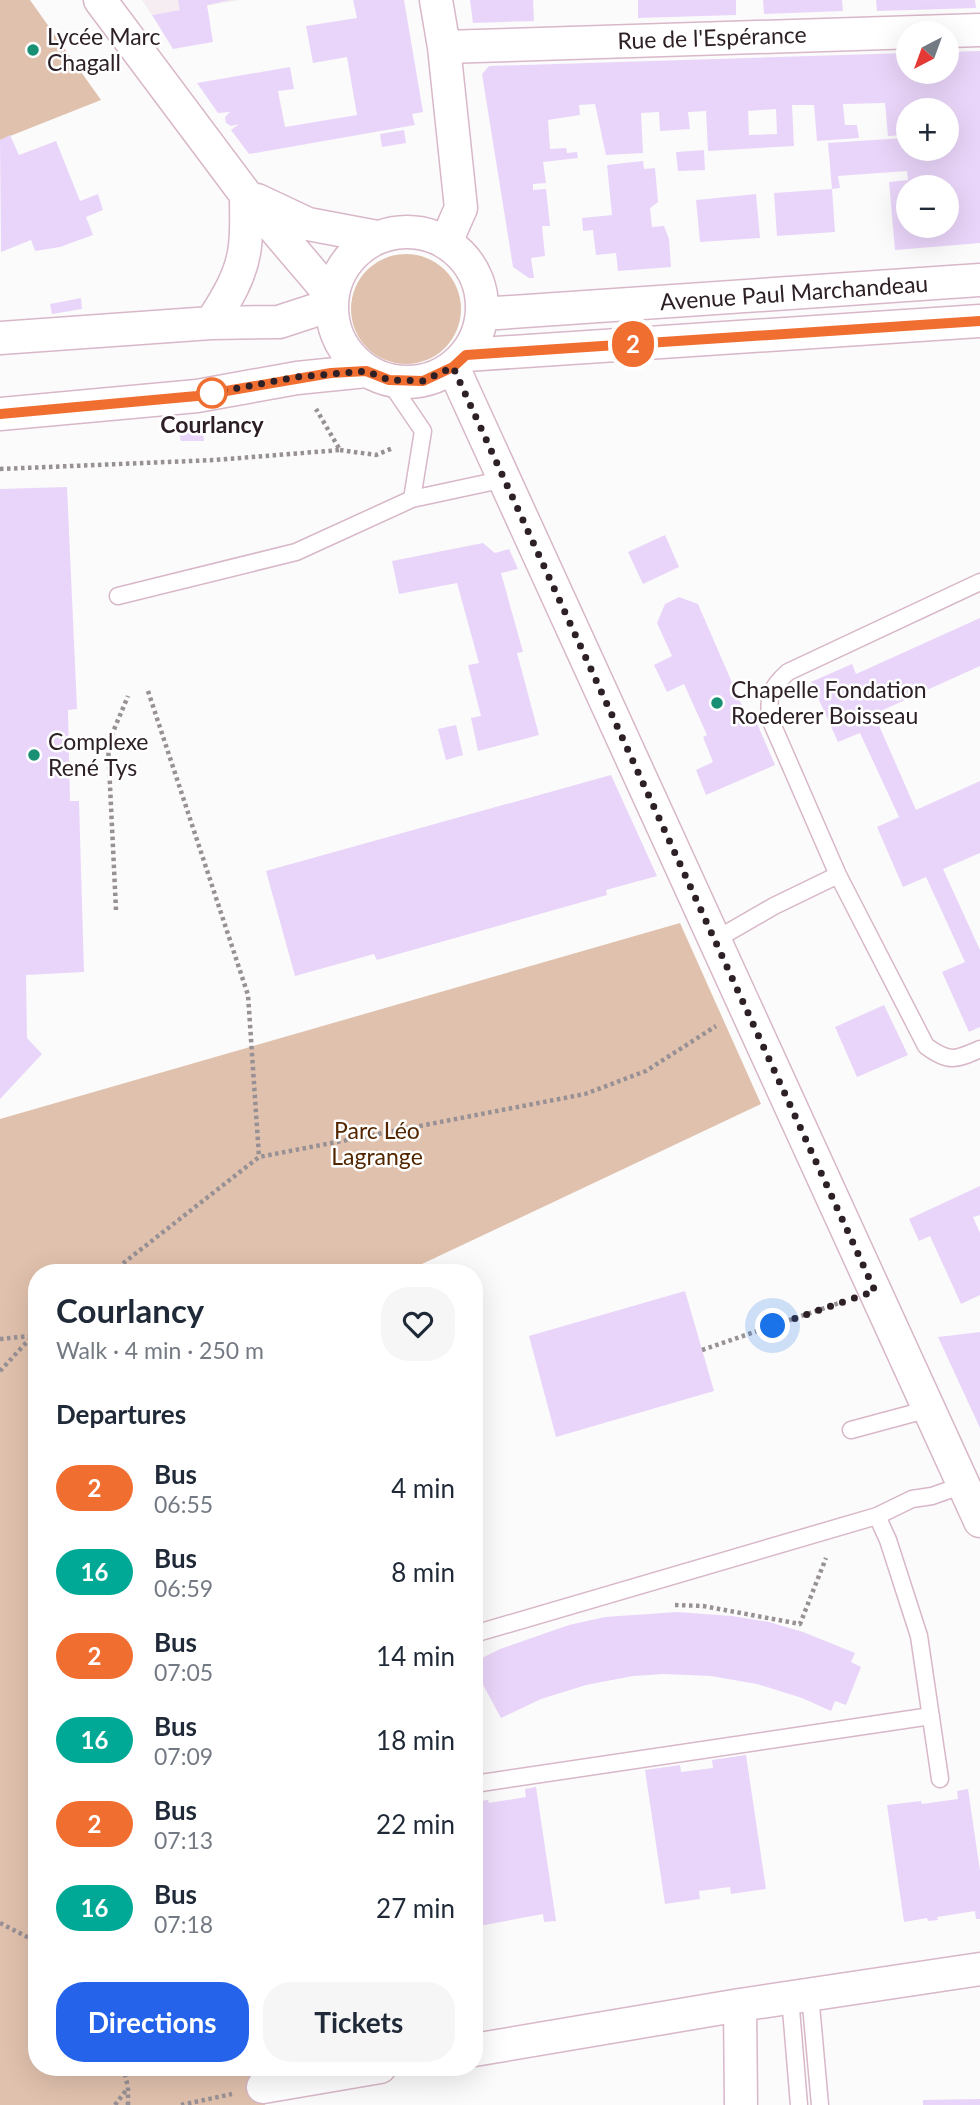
<!DOCTYPE html>
<meta charset="utf-8">
<style>
body{margin:0;font-family:Lato,sans-serif;background:#f6f6f7;color:#1f2937;height:100vh;display:flex;flex-direction:column;font-size:26px;white-space:nowrap}
*{box-sizing:border-box;margin:0}
p{font-size:23px;color:#747a83}
.icon{flex:none;width:38px;height:38px;fill:none;stroke:currentColor;stroke-width:2;stroke-linecap:round;stroke-linejoin:round}
.map{position:relative;flex:1;overflow:hidden}
.drawer{position:absolute;left:28px;top:1264px;width:455px;height:812px;display:flex;flex-direction:column;background:#fff;border-radius:28px;box-shadow:0 7px 28px #0002}
.drawer>*{flex:none}
.badge{padding:0 14px;border-radius:23px;font-size:24px;line-height:46px}
.needle{width:46px;rotate:221deg}
.controls{position:absolute;left:896px;top:21px;display:grid;gap:14px}
.controls a{display:grid;place-items:center;width:63px;height:63px;border-radius:50%;background:#fff;box-shadow:0 7px 28px #0002;font-size:35px}
.you{position:absolute;width:35px;height:35px;margin:-18px;border:5px solid #fff;border-radius:50%;background:#1a73e8;box-shadow:0 0 0 10px #1a73e833}
.map>.badge{position:absolute;translate:-50% -50%;box-shadow:0 0 0 4px #fff}
h2{padding:0 28px;font-size:26px;line-height:63px}
.round{display:grid;place-items:center;flex:none;width:74px;height:74px;border-radius:28px;background:#f6f6f7}
.headline{display:flex;align-items:center;justify-content:space-between;height:119px;padding:0 28px}
h1{font-size:33px;font-weight:700;line-height:52px}
.button{display:flex;gap:14px;margin-top:auto;padding:14px 28px}
.button a{flex:1;height:80px;border-radius:28px;background:#2563eb;color:#fff;font-size:28px;font-weight:700;line-height:80px;text-align:center}
.button a+a{background:#f6f6f7;color:#1f2937}
ul{padding:0;list-style:none}
li{display:flex;align-items:center;gap:21px;height:84px;padding:0 28px}
li div{flex:1}
li b{display:block;font-size:26px}
li em{font-style:normal}
li .badge{min-width:77px;font-weight:700;text-align:center}
.map>svg:first-child{display:block}
.built{fill:#f5edf1}
.green{fill:#e0c1ad}
.building{fill:#e9d5f9;fill-rule:evenodd}
.lines{fill:none;stroke-linecap:round;stroke-linejoin:round}
.service-casing{stroke:#d8b7c8;stroke-width:19}
.minor-casing{stroke:#d8b7c8;stroke-width:35}
.path{stroke:#979094;stroke-width:4.5;stroke-dasharray:3.5 3.5;stroke-linecap:butt}
.service{stroke:#fff;stroke-width:16}
.minor{stroke:#fff;stroke-width:32}
.line-casing{stroke:#fff;stroke-width:16}
.line{stroke:#f06e30;stroke-width:10}
.walk{stroke:#2d2027;stroke-width:7;stroke-dasharray:0 12.6}
.poi-dot{fill:#199074;stroke:#fff;stroke-width:2.5}
.stop-dot{fill:#fff;stroke:#f06e30;stroke-width:3.5}
.labels{text-anchor:middle;stroke-width:5;stroke-linejoin:round;paint-order:stroke}
.poi-label{font-size:23px;fill:#2d2027;stroke:#fff;text-anchor:start}
.street-label{font-size:23px;fill:#2d2027;stroke:#fff}
.stop-label{font-size:23px;font-weight:bold;fill:#2d2027;stroke:#fff}
.park-label{font-size:23px;fill:#542600;stroke:#fff}
</style>
<div class="map">
<svg width="980" height="2105" viewBox="0 0 980 2105">
<rect width="100%" height="100%" fill="#fbfbfb"/>
<path class="built" d="M142,0H240L152,15Z"/>
<path class="green" d="M0,0H30L101,100L0,140Z
M351 309a55 55 0 1 1 110 0a55 55 0 1 1-110 0Z
M680,923L761,1104L405,1272H37V2067H260L265,2105H0V1119Z"/>
<path class="building" d="M178,0H230L207,5L213,42L173,49L152,15L180,10Z
M353,0H404L423,112L412,114L415,125L249,154L231,130L239,124L231,126L226,123L225,117L230,112L218,113L197,83L290,67L294,89L278,91L285,127L357,115L347,57L313,63L306,26L357,18Z
M470,0H533L534,21L473,23Z
M638,0H736V15L638,18Z
M763,0H842L843,11L764,14Z
M876,0H975L976,8L877,11Z
M980,51V243L895,250L889,182L908,180L907,171L838,176L840,188L832,189L828,143L904,138V135L888,136L885,103L843,104L845,125H857L859,138L817,141L814,105H792L794,146L708,151L706,111L688,112L690,129L660,131L659,112L641,113L643,153L606,155L595,104L579,105L580,115L548,120L550,149L566,148L567,153L577,152L578,158L543,162L546,183L533,184V190L546,189L550,226H542L545,256L531,258L534,278H529L513,267L482,74L489,66L908,53V72H947V52ZM940,107V110H947V149H908V110ZM776,109L777,134L749,135L748,111ZM908,187H947V226H908Z
M404,130L406,143L382,147L380,134Z
M10,135L19,155L56,141L80,201L98,194L103,210L86,217L93,235L60,247L35,251L31,240L1,252L0,140Z
M704,150L705,170L678,171L676,152Z
M643,161L644,169L655,168L658,202L650,208L652,227L664,226L669,239L671,267L618,271L616,253L596,255L593,230L583,231L582,218L612,215L607,165Z
M832,189L835,232L777,236L774,193Z
M756,194L760,238L700,242L696,200Z
M81,298L82,309L52,314L50,304Z
M203,432L204,441H181L179,433Z
M67,487L77,709L68,710L70,801H79L84,972L26,975L27,1038L42,1054L0,1099V489Z
M665,535L679,567L643,584L628,552Z
M483,543L495,553L509,549L518,569L501,573L523,652L517,653L539,735L478,751L471,718L481,716L468,665L479,663L457,583L399,594L392,561Z
M679,597L698,604L747,717L753,714L775,765L706,795L696,770L713,762L703,737L707,735L684,684L667,692L654,665L672,656L657,623L665,604Z
M980,618V666L874,714L916,810L980,781V853L943,869L980,950V1027L969,1032L942,972L965,962L944,916L926,877L903,887L877,827L899,817L860,733L838,742L811,682L852,664L856,674Z
M456,725L463,755L446,760L438,729Z
M611,775L657,876L606,890L607,895L377,960L374,954L295,976L266,871Z
M884,1005L908,1055L857,1077L835,1027Z
M980,1186V1215L973,1217L980,1233V1295L961,1304L930,1236L919,1241L909,1219Z
M685,1291L714,1391L556,1437L529,1336Z
M980,1332V1428L938,1337Z
M677,1612L732,1616L769,1622L803,1632L855,1653L851,1662L861,1667L846,1705L835,1701L831,1711L802,1698L757,1684L711,1676L664,1674L633,1676L586,1685L541,1699L501,1718L474,1668V1662L500,1649L569,1625L605,1617Z
M746,1755L766,1889L731,1894L730,1887L699,1891L700,1899L665,1904L645,1770L680,1765L681,1772L713,1768L712,1760Z
M536,1787L556,1921L544,1922L543,1914L474,1927V1802L488,1800L489,1803L526,1797L525,1789Z
M968,1789L980,1871V1919H976L975,1911L937,1917L938,1920L928,1921L927,1918L904,1922L887,1805L921,1801L922,1804L958,1799L957,1791Z
M980,2099V2105H923V2100Z"/>
<g class="lines">
<defs>
<path id="service" d="M389,381L423,431L412,499
M118,596L296,552L412,499L505,479
M838,875L926,1046C949,1063 956,1060 980,1049
M715,940L774,906L838,875L770,719C768,696 770,688 788,672L980,582
M851,1430L929,1409
M877,1516L888,1540L919,1636L940,1779
M474,1634L877,1516L912,1499L932,1496L963,1485
M474,1784L931,1716
M810,1994L820,2105
M790,1997L799,2105"/>
<path id="minor" d="M100,0L246,195L331,295
M436,0L444,47L461,208L446,242
M444,47L980,30
M257,200L308,224L377,237
M332 307a75 75 0 1 1 150 0a75 75 0 1 1-150 0Z
M482,314L980,280
M211,323C226,300 242,275 245,246C247,229 246,212 246,195
M0,338L211,323L279,322L331,305
M466,355L980,321
M453,367L980,1521
M0,414L197,396L297,378L366,371
M474,2050L740,2005
M263,2087L380,2067
M741,2105L740,2005L980,1969"/>
</defs>
<use href="#service" class="service-casing"/>
<use href="#minor" class="minor-casing"/>
<path class="path" d="M340,450L376,455L393,448
M0,469L215,460L340,450L316,409
M148,691L248,995L259,1157
M116,910L108,744L128,696
M112,1272L259,1157L585,1094L646,1071L716,1026
M0,1339L30,1336
M702,1350L845,1301
M0,1371L37,1331
M675,1605L703,1606L800,1624L826,1558
M0,1923L37,1942
M123,2067L128,2087V2105
M115,2105L127,2089
M181,2105L232,2094"/>
<use href="#service" class="service"/>
<use href="#minor" class="minor"/>
</g>
<g class="lines">
<defs>
<path id="line" d="M0,414L197,396L331,373L366,371L389,380L423,381L453,367L466,355L980,321"/>
</defs>
<use href="#line" class="line-casing"/>
<use href="#line" class="line"/>
<path class="walk" d="M212,393L297,377L366,371L389,380L423,381L453,367L875,1291L773,1326"/>
</g>
<g class="poi-dot">
<circle cx="33" cy="50" r="7"/>
<circle cx="717" cy="703" r="7"/>
<circle cx="34" cy="755" r="7"/>
</g>
<circle class="stop-dot" cx="212" cy="393" r="14"/>
<g class="labels">
<g class="poi-label">
<text x="47" y="45">Lycée Marc<tspan x="47" dy="26">Chagall</tspan></text>
<text x="731" y="698">Chapelle Fondation<tspan x="731" dy="26">Roederer Boisseau</tspan></text>
<text x="48" y="750">Complexe<tspan x="48" dy="26">René Tys</tspan></text>
</g>
<g class="street-label">
<text transform="translate(712 38) rotate(-2)" y="8">Rue de l'Espérance</text>
<text transform="translate(794 293) rotate(-4)" y="8">Avenue Paul Marchandeau</text>
</g>
<g class="stop-label">
<text x="212" y="433">Courlancy</text>
</g>
<g class="park-label">
<text x="377" y="1139">Parc Léo<tspan x="377" dy="26">Lagrange</tspan></text>
</g>
</g>
</svg>
<div class="controls">
<a><svg class="needle" viewBox="-14 -14 28 28"><path d="M0-13l5 13h-10z" fill="#e53935"/><path d="M0 13l5-13h-10z" fill="#747a83"/></svg></a>
<a>+</a>
<a>−</a>
</div>
<div class="you" style="left:773px;top:1326px"></div>
<b class="badge" style="left:633px;top:344px;background:#f06e30;color:#fff">2</b>
<section class="drawer">
<div class="headline"><div><h1>Courlancy</h1><p>Walk · 4 min · 250 m</p></div><a class="round"><svg class="icon" aria-label="heart" viewBox="0 0 24 24"><path d="M12 20l-8-8c-3-5 5-10 8-4 3-6 11-1 8 4z"/></svg></a></div>
<h2>Departures</h2>
<ul>
<li><span class="badge" style="background:#f06e30;color:#fff">2</span><div><b>Bus</b><p>06:55</p></div><em>4 min</em></li>
<li><span class="badge" style="background:#00a896;color:#fff">16</span><div><b>Bus</b><p>06:59</p></div><em>8 min</em></li>
<li><span class="badge" style="background:#f06e30;color:#fff">2</span><div><b>Bus</b><p>07:05</p></div><em>14 min</em></li>
<li><span class="badge" style="background:#00a896;color:#fff">16</span><div><b>Bus</b><p>07:09</p></div><em>18 min</em></li>
<li><span class="badge" style="background:#f06e30;color:#fff">2</span><div><b>Bus</b><p>07:13</p></div><em>22 min</em></li>
<li><span class="badge" style="background:#00a896;color:#fff">16</span><div><b>Bus</b><p>07:18</p></div><em>27 min</em></li>
</ul>
<div class="button"><a>Directions</a><a>Tickets</a></div>
</section>
</div>
